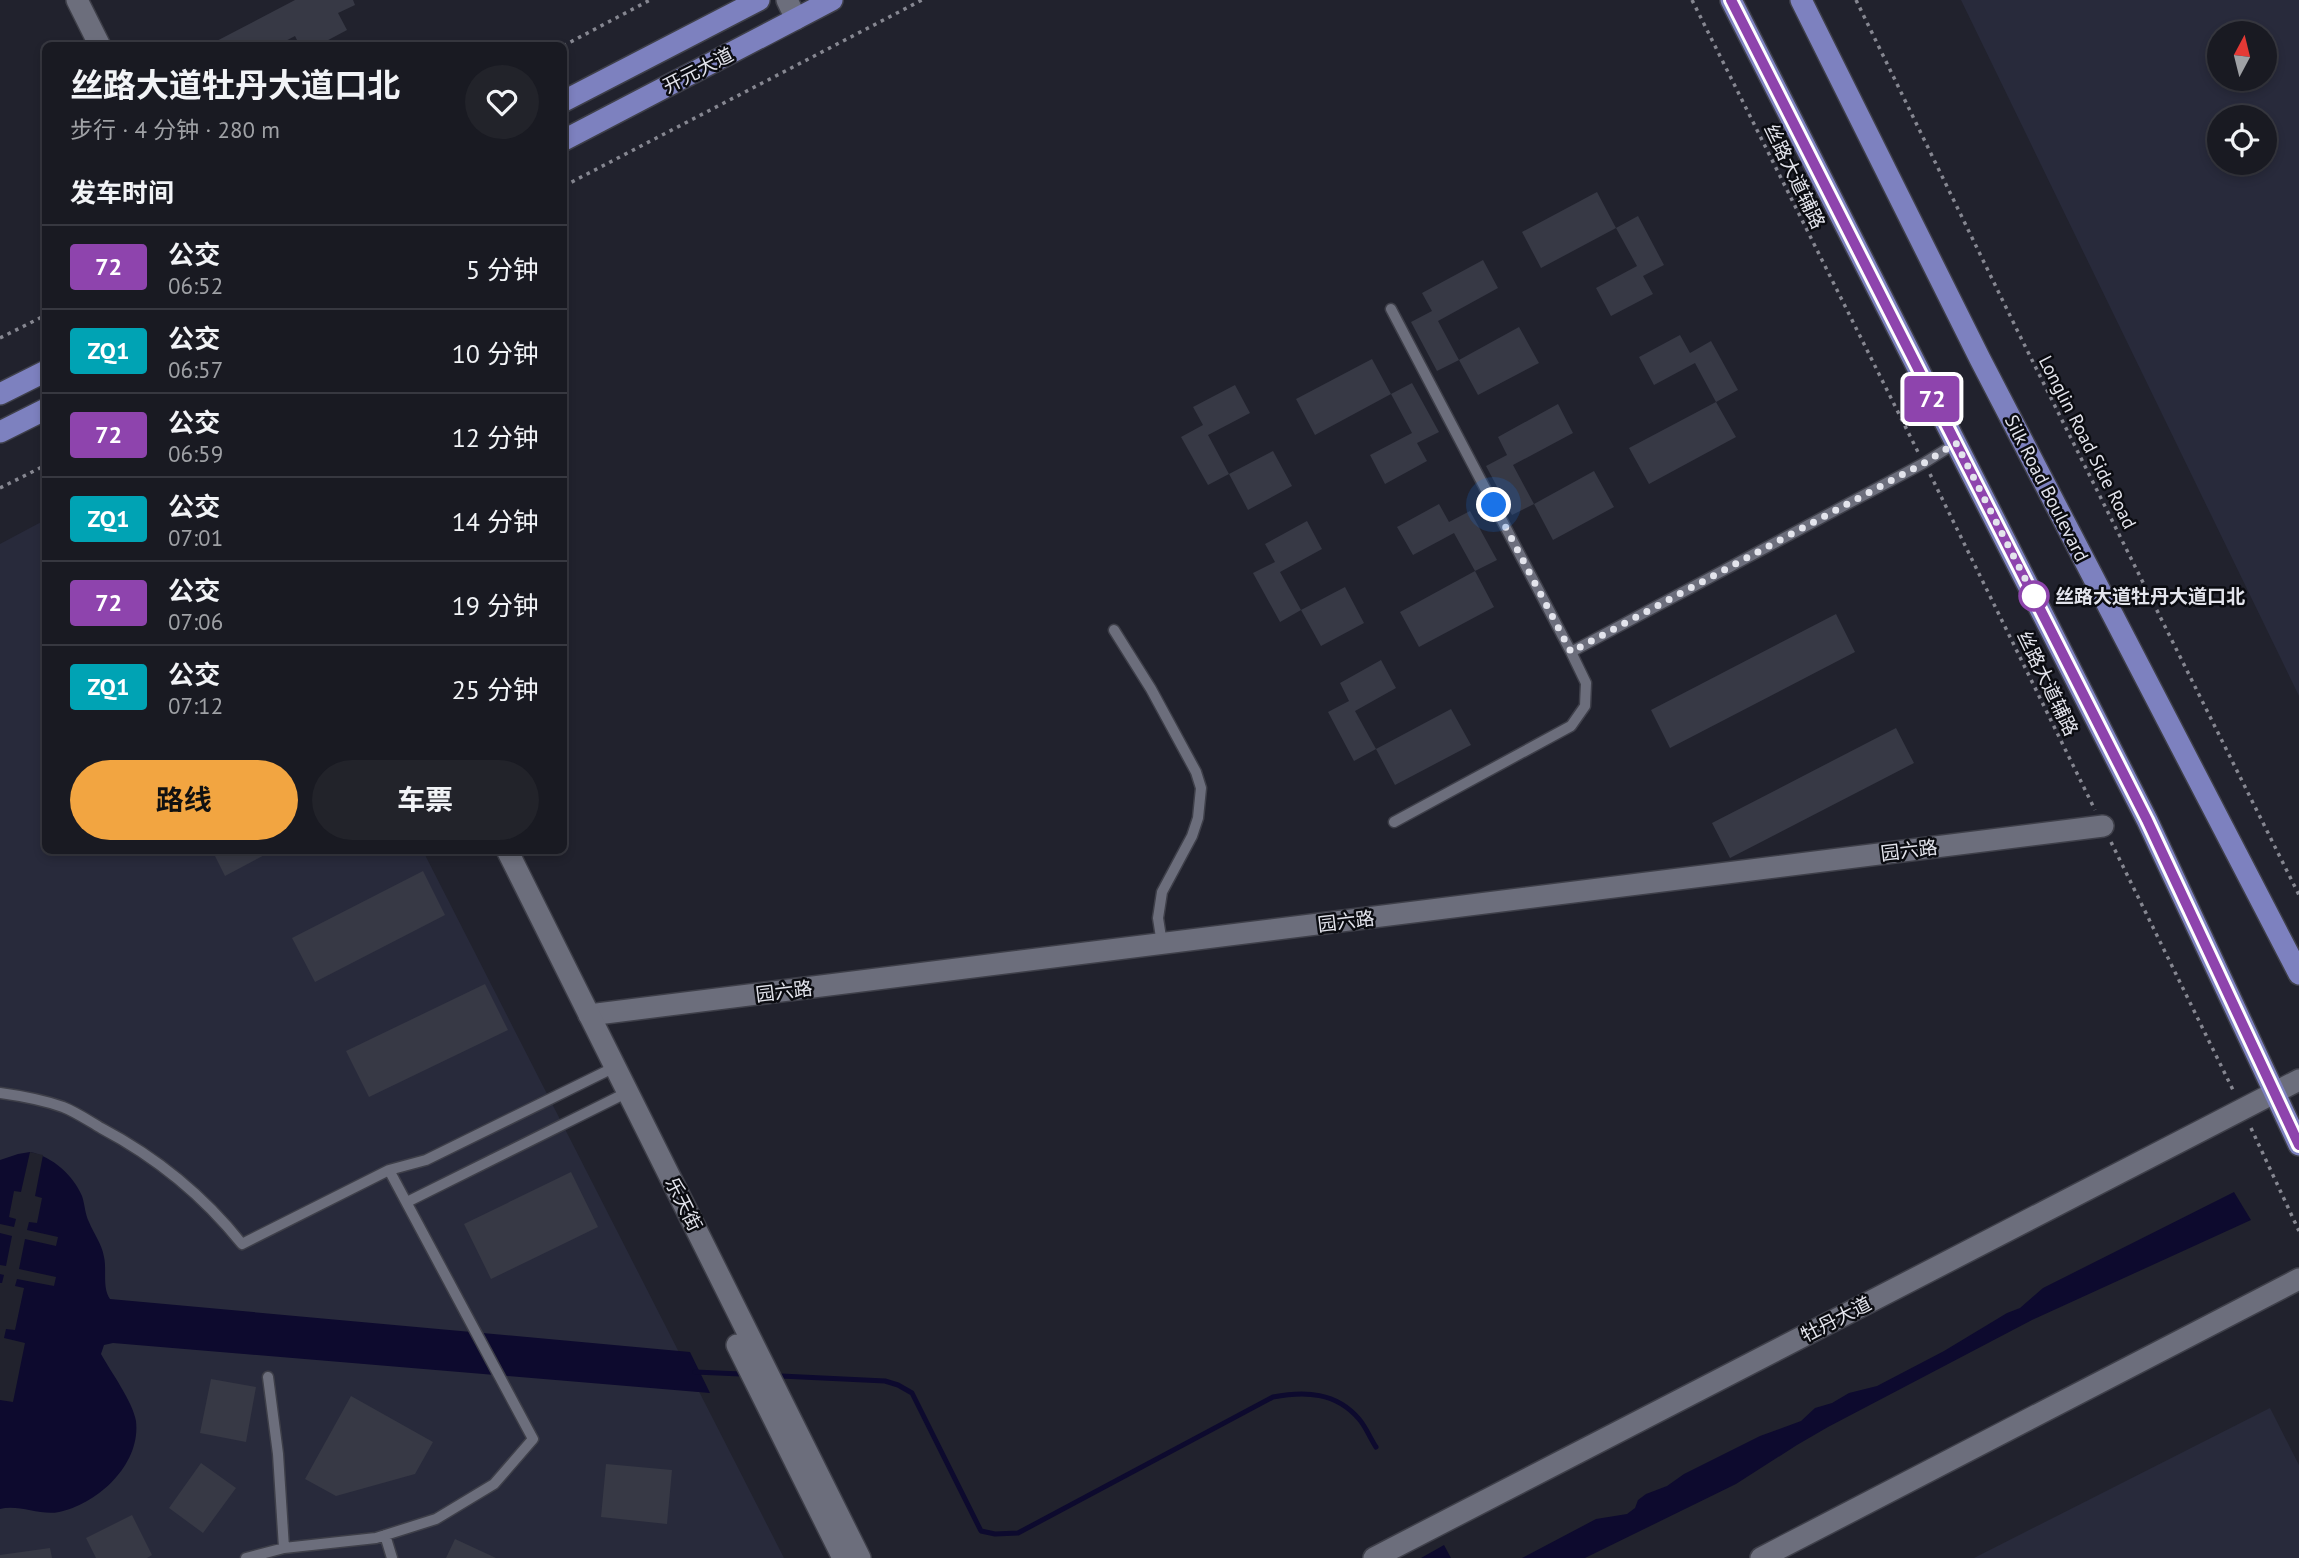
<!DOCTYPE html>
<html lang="zh">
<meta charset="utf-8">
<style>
body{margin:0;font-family:"PT Sans","Noto Sans SC",sans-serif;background:#22232a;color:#f1f3f6;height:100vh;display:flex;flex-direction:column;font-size:26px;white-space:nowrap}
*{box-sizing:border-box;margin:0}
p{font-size:23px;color:#9fa1a5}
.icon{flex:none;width:38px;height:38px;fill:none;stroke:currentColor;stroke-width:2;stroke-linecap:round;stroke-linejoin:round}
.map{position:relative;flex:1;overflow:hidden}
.side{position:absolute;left:42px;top:42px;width:525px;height:812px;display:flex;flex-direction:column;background:#191a22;border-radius:10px;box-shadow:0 4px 10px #0003,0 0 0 2px #373840}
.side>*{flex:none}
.badge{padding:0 14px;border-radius:5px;font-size:24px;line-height:46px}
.needle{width:46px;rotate:7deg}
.fabs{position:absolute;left:2207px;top:21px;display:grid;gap:14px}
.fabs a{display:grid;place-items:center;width:70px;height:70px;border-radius:50%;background:#191a22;box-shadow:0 4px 10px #0003,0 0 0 2px #373840;font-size:35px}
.you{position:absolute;width:35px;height:35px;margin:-18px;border:5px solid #fff;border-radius:50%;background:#1a73e8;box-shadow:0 0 0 10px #1a73e833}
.map>.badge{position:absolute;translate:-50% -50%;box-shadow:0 0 0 4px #fff}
h2{padding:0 28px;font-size:26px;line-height:63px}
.round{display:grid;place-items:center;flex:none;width:74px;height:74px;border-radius:37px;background:#22232a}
.summary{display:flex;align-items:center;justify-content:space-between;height:119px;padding:0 28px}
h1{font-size:33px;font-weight:700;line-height:52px}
.cta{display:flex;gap:14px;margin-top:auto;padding:14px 28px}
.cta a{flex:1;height:80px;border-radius:42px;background:#f2a541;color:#111;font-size:28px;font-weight:700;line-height:80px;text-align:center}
.cta a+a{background:#22232a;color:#f1f3f6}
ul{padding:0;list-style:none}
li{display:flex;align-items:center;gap:21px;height:84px;padding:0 28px;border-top:2px solid #373840}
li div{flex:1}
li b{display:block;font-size:26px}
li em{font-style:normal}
li .badge{min-width:77px;font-weight:700;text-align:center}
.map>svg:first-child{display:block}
.built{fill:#282a3b;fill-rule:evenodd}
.water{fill:#0d0a2e}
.pier{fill:#21222d}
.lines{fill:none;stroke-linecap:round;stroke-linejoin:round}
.stream{stroke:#0d0a2e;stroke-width:5}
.building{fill:#373945}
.service-casing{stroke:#3e3f49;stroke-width:13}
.minor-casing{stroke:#3e3f49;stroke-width:24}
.tertiary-casing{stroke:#3e3f49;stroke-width:24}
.secondary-casing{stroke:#3e3f49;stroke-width:24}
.primary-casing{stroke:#3e3f49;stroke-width:24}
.path{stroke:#868791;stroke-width:3.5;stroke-dasharray:3.5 5;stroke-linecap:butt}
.service{stroke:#6c6e7c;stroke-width:10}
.minor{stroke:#6c6e7c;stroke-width:21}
.tertiary{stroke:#6c6e7c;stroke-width:21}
.secondary{stroke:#6c6e7c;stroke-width:21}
.primary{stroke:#7d81bf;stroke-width:21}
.line-casing{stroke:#fff;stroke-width:16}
.line{stroke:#8e44ad;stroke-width:10}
.walk{stroke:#e3e4ec;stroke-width:7;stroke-dasharray:0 12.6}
.stop-dot{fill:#fff;stroke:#8e44ad;stroke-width:3.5}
.labels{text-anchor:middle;stroke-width:5;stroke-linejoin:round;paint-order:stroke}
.street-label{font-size:19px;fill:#e3e4ec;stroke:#0b0c11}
.stop-label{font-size:19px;font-weight:bold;fill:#e3e4ec;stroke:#0b0c11;text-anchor:start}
</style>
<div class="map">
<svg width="2299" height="1558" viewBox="0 0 2299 1558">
<rect width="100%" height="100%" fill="#21222d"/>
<path class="built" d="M1961,0H2299V696ZM2219,33H2264V79H2219ZM2219,117H2264V163H2219Z
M45,520L46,850L423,851L784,1558H0V544Z
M2270,1408L2299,1465V1558H1974Z"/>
<path class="water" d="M30,1152C53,1157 73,1175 82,1196C85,1205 85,1214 89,1222C94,1234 102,1244 104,1257C107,1270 102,1288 110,1299L690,1352L710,1393L113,1343L104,1345L101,1354C111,1372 133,1402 136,1421C141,1465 97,1504 59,1512C40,1516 19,1504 0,1509V1160L18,1154Z
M2234,1192L2251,1220L2032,1320L1828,1427L1797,1445L1736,1484L1585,1558H1522L1596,1519L1627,1514L1635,1508L1638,1500L1646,1494L1667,1486L1684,1474L1760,1436L1801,1421L1815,1408L1832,1403L1849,1393L1877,1386L1944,1351L2007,1313L2020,1308L2043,1288Z
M1444,1545L1451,1558H1421Z"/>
<path class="pier" d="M30,1152L43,1155L35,1196L42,1198L37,1223L29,1222L27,1230L58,1237L56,1246L25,1239L19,1269L56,1277L54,1286L17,1279L15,1286L24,1288L15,1330L6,1329L4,1338L25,1343L13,1402L0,1400V1283H2L4,1275L0,1274V1265L6,1266L12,1236L0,1233V1224L14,1227L16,1219L9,1217L14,1191L21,1192Z"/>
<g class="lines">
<path class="stream" d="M695,1372L741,1374
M781,1376L885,1381L898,1385L912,1393L981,1531L995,1534L1018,1533L1273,1397C1305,1391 1336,1392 1359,1419C1366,1427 1370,1438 1376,1447"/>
</g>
<path class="building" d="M295,0H353L355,5L338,13L347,30L317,46H300L295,36L276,46H207Z
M1597,192L1616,228L1541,268L1522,232Z
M1638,216L1664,265L1643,276L1653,294L1611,316L1596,288L1637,266L1616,228Z
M1483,260L1498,288L1438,321L1459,360L1437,371L1411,322L1432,311L1422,293Z
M1519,327L1539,363L1478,395L1459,360Z
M1680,335L1690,353L1711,341L1738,390L1716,402L1695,363L1654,385L1639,357Z
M1372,359L1391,394L1315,435L1296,399Z
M1412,383L1439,432L1417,443L1427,461L1385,484L1370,455L1412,433L1391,394Z
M1235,385L1250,413L1208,435L1229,474L1273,451L1292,486L1248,510L1229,474L1208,485L1181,437L1203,425L1193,407Z
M1716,402L1736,437L1649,484L1629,448Z
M1558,404L1573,433L1513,465L1534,504L1594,471L1614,507L1553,540L1534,504L1512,515L1486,466L1507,455L1498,437Z
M1439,504L1449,522L1470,511L1497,560L1475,571L1454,533L1413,555L1397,527Z
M1307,521L1322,549L1280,572L1301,610L1280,622L1253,573L1275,562L1265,544Z
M1475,571L1494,607L1419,647L1400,612Z
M1345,587L1364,623L1321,646L1301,610Z
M1836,614L1855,652L1670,748L1651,710Z
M1381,660L1396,688L1355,711L1376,749L1354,761L1328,712L1349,701L1340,683Z
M1451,709L1471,745L1395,785L1376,749Z
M1896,728L1914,763L1730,858L1712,823Z
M212,850H274L225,876Z
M423,871L445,915L315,982L292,938Z
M485,984L508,1030L369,1097L346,1051Z
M571,1172L598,1227L491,1279L464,1224Z
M211,1379L256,1387L246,1442L200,1433Z
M351,1396L433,1442L415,1474L336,1496L305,1479Z
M201,1463L236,1488L203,1533L169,1508Z
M606,1464L672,1470L667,1524L601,1517Z
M132,1515L152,1555L147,1558H96L86,1538Z
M455,1539L496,1558H446Z
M50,1548L52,1558H0V1555Z"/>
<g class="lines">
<defs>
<path id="service" d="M1391,309L1571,652L1924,463L1956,443
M1114,630L1151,689L1196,772L1201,788L1198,818L1192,836L1162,892L1158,918L1162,944
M1394,822L1571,726L1585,706L1586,683L1571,652
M0,1093C22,1096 43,1100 63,1107C76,1112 89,1121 101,1128C156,1157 203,1195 242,1244L389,1170L533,1439L494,1484L436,1519L376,1538L284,1548
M389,1170L426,1160L615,1067
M407,1202L628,1092
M385,1535L392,1558
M246,1558L284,1548L278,1454L268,1377"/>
<path id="minor" d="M77,0L100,46
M787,0L796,19
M589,1015L2103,826"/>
<path id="tertiary" d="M507,850L860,1558
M737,1345L843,1558"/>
<path id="secondary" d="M1374,1558L2299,1080
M1761,1558L2299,1279"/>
<path id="primary" d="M1731,0L2147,820L2299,1145
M1801,0L1980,359L2299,974
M564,101L759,0
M564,140L832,0
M0,394L46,371
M0,432L46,409"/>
</defs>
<use href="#service" class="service-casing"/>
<use href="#minor" class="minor-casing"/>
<use href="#tertiary" class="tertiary-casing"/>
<use href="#secondary" class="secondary-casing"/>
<use href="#primary" class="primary-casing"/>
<path class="path" d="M1692,0L1918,452
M1856,0L2020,336L2299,895
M563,46L650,0
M564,186L922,0
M0,338L46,315
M1930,474L2095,810
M0,488L46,465
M2111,842L2234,1092
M2251,1128L2299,1231"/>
<use href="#service" class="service"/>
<use href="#minor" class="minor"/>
<use href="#tertiary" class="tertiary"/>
<use href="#secondary" class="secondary"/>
<use href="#primary" class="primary"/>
</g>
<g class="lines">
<defs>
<path id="line" d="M1731,0L2147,820L2299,1145"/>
</defs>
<use href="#line" class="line-casing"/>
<use href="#line" class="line"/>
<path class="walk" d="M1494,505L1571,652L1924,463L1956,443L2040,608L2034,596"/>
</g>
<circle class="stop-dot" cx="2034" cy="596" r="14"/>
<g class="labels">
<g class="street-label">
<text transform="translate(698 70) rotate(-27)" y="7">开元大道</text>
<text transform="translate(1795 176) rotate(64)" y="7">丝路大道辅路</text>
<text transform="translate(2088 442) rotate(63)" y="7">Longlin Road Side Road</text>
<text transform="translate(2047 488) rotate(63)" y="7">Silk Road Boulevard</text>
<text transform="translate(2048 683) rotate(64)" y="7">丝路大道辅路</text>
<text transform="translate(1909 850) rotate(-7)" y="7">园六路</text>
<text transform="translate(1346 921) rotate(-7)" y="7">园六路</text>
<text transform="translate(784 991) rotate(-7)" y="7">园六路</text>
<text transform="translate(684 1204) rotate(63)" y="7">乐天街</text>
<text transform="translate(1836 1319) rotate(-27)" y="7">牡丹大道</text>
</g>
<g class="stop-label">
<text x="2055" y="603">丝路大道牡丹大道口北</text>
</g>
</g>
</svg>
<div class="fabs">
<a><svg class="needle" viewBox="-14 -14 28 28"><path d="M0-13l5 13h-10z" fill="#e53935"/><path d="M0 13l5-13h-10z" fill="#9fa1a5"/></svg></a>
<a><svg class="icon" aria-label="locate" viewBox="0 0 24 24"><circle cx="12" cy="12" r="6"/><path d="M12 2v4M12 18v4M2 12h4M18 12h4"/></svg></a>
</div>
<div class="you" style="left:1494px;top:505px"></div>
<b class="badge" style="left:1932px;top:399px;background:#8e44ad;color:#fff">72</b>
<section class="side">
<div class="summary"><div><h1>丝路大道牡丹大道口北</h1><p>步行 · 4 分钟 · 280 m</p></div><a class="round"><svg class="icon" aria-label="heart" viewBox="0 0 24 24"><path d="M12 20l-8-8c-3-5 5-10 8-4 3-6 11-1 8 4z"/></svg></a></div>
<h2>发车时间</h2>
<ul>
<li><span class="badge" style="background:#8e44ad;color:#fff">72</span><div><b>公交</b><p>06:52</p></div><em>5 分钟</em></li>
<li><span class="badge" style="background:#00a3b4;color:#fff">ZQ1</span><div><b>公交</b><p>06:57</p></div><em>10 分钟</em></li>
<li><span class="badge" style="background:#8e44ad;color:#fff">72</span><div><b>公交</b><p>06:59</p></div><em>12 分钟</em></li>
<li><span class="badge" style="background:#00a3b4;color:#fff">ZQ1</span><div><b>公交</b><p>07:01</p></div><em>14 分钟</em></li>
<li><span class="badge" style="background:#8e44ad;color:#fff">72</span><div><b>公交</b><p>07:06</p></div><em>19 分钟</em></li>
<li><span class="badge" style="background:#00a3b4;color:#fff">ZQ1</span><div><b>公交</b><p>07:12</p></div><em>25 分钟</em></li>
</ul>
<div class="cta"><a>路线</a><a>车票</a></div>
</section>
</div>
